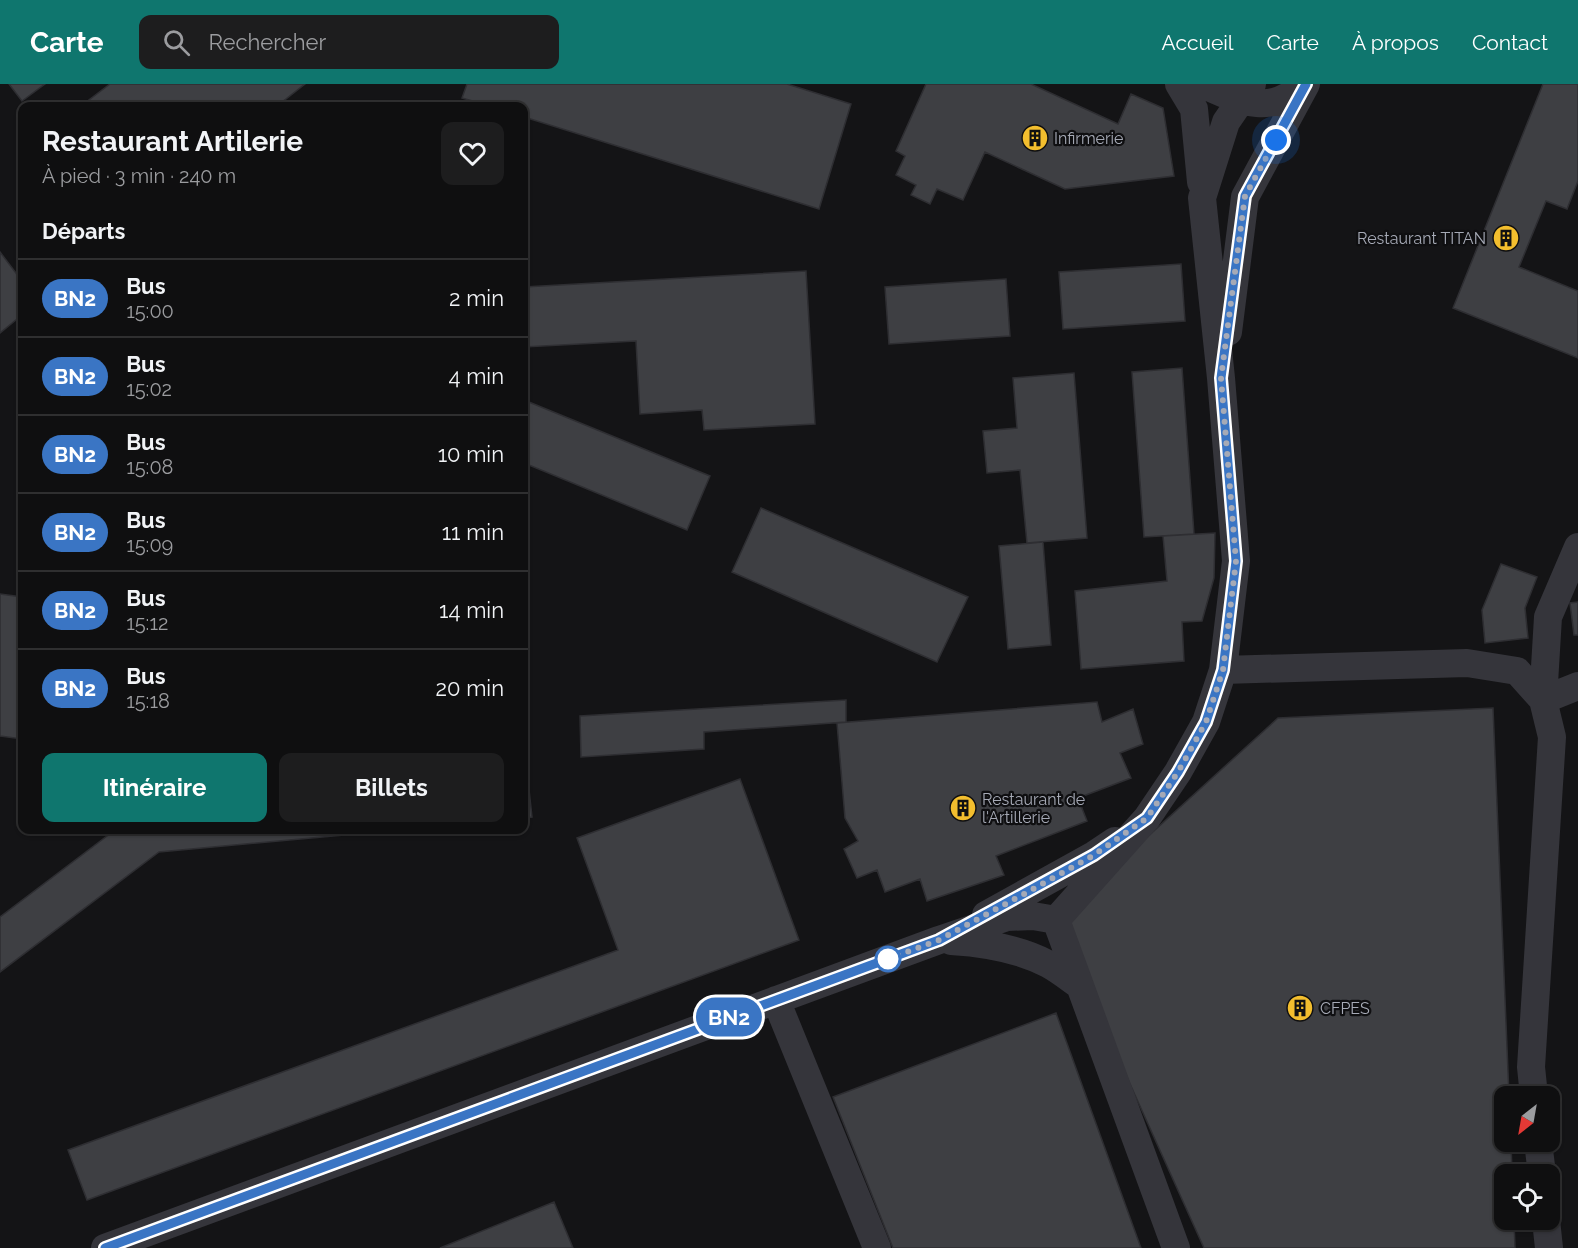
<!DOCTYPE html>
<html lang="fr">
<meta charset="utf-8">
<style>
body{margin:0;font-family:Raleway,sans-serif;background:#1d1d1e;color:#f1f3f6;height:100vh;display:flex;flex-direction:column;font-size:22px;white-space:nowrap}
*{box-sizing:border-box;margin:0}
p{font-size:20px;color:#9b9c9f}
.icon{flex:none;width:33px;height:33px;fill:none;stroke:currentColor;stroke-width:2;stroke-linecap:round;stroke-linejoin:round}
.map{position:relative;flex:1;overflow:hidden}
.panel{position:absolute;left:18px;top:18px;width:510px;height:732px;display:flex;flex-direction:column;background:#0f0f10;border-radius:12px;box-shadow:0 2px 4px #0004,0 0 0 2px #2f2f30}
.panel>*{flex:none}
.badge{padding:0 12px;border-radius:20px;font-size:21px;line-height:39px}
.needle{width:39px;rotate:211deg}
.fabs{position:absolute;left:1494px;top:1002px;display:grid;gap:12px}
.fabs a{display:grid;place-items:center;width:66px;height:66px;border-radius:12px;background:#0f0f10;box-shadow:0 2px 4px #0004,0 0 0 2px #2f2f30;font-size:30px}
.you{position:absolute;width:30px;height:30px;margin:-15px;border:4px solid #fff;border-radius:50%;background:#1a73e8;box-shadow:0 0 0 9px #1a73e833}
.map>.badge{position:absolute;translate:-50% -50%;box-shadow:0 0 0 3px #fff}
h2{padding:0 24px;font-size:22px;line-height:54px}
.round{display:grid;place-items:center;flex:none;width:63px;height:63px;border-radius:12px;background:#1d1d1e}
.head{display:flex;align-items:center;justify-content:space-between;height:102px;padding:0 24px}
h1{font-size:28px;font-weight:700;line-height:45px}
.cta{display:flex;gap:12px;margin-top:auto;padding:12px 24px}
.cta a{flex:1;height:69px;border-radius:12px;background:#0f766e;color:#fff;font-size:24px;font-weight:700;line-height:69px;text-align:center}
.cta a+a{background:#1d1d1e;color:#f1f3f6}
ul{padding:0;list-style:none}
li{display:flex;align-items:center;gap:18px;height:78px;padding:0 24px;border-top:2px solid #2f2f30}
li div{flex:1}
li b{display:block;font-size:22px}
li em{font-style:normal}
li .badge{min-width:66px;font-weight:700;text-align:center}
header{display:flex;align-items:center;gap:36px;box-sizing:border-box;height:84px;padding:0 30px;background:#0f766e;color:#fff}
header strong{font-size:28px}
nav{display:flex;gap:33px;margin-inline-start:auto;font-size:21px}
.search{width:420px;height:54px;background:#1d1d1e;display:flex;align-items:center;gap:15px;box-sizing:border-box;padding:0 21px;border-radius:12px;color:#9b9c9f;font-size:22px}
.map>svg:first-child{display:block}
.building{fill:#3e3f43;stroke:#2e2e32;stroke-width:1.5}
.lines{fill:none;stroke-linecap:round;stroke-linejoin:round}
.minor{stroke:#35353b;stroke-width:28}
.line-casing{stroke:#fff;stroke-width:14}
.line{stroke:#3a75c4;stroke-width:9}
.walk{stroke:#a6aab6;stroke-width:6;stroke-dasharray:0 10.8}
.stop-dot{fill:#fff;stroke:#3a75c4;stroke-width:3}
.labels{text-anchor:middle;stroke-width:4.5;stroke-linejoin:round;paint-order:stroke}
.poi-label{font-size:16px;fill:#a6aab6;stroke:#0f0f11;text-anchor:start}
</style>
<header>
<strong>Carte</strong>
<div class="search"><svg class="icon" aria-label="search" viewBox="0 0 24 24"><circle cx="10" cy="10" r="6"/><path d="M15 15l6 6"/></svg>Rechercher</div>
<nav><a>Accueil</a><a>Carte</a><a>À propos</a><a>Contact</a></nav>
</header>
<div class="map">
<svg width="1578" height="1164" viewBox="0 0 1578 1164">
<rect width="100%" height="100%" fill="#141416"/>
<path class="building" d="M9,0H45L22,17Z
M110,0H305L277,22H81Z
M467,0H787L851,20L819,125L524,33V22H490L462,14Z
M926,0H1031L1118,40L1131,10L1163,24L1174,92L1065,105L985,68L963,116L937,105L930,120L911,111L916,101L896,91L905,72L896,67Z
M1543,0H1578V97L1567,125L1546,117L1519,183L1578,207V274L1453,224Z
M0,168L22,197V231L0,249Z
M1181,180L1185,237L1063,245L1059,188Z
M806,187L815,340L704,346L702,326L640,330L636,257L524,263V203Z
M1006,195L1010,252L889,260L885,203Z
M1182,284L1194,450L1144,453L1132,288Z
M1074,289L1087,454L1027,459L1020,386L987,389L983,347L1017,344L1013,294Z
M524,316L710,392L687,446L524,379Z
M761,424L968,513L937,578L732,488Z
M1215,449L1214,494L1202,537L1182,538L1184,577L1081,585L1075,507L1167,497L1163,452Z
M1043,458L1051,561L1008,565L999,462Z
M1501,480L1537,493L1525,524L1528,554L1485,559L1482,526Z
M0,510L22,513V655L0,652Z
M1578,518V551H1574L1570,519Z
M846,616V638L704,648V665L581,673L580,632Z
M1097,618L1102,638L1133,625L1143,660L1120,669L1131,694L1078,714L1087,737L996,772L1004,791L927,817L920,795L885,808L877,786L857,794L844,765L858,757L845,734L837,639Z
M1493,624L1509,1012H1504V1058H1511L1512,1090H1504V1136H1514L1515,1164H1204L1056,836L1278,634Z
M527,687L532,733L524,734V688Z
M740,695L799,856L87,1116L68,1066L618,866L577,754Z
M115,746H399L159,768L0,888V833Z
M1056,929L1141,1164H893L833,1013Z
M554,1118L573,1164H440Z"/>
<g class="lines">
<path class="minor" d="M1179,0L1194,25L1201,98
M1202,0C1238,16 1271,34 1303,0
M1228,248L1245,113L1306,0
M1578,463L1548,533L1543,616L1578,602
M1223,586L1467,579L1517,587L1543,616L1552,653L1531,983L1534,1012
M986,831L1094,771L1115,757
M1056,836L1147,734L1178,688L1206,638L1223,586L1236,477L1221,294L1202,114L1226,38L1252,0
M1056,836L1176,1164
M951,857C984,859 1018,864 1048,880C1059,886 1069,894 1079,901
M776,916L877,1164
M1538,1058L1542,1090
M1546,1136L1549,1164
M105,1164L939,856L1007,833L1033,832L1056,836"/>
</g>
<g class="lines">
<defs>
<path id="line" d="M105,1164L939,856L1094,771L1147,734L1178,688L1206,638L1223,586L1236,477L1221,294L1245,112L1306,0"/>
</defs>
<use href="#line" class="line-casing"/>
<use href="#line" class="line"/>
<path class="walk" d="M888,875L939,856L1024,810L1094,771L1147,734L1178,688L1206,638L1223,586L1236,477L1221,294L1245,112L1276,56"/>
</g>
<defs>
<symbol id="building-disc" viewBox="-11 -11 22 22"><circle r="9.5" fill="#f3be2e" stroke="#0f0f11"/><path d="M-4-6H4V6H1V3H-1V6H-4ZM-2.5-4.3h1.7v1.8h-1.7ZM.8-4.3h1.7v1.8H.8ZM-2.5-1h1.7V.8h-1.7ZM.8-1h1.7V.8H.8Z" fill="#111"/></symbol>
</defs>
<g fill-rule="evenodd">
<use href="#building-disc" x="1020" y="39" width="30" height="30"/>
<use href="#building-disc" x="1491" y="139" width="30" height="30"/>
<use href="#building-disc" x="948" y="709" width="30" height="30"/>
<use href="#building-disc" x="1285" y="909" width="30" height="30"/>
</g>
<circle class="stop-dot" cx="888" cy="875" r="12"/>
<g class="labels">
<g class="poi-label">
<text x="1054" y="60">Infirmerie</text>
<text x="1486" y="160" text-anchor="end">Restaurant TITAN</text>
<text x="982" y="721">Restaurant de<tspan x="982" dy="18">l'Artillerie</tspan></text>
<text x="1320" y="930">CFPES</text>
</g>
</g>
</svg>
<div class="fabs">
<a><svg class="needle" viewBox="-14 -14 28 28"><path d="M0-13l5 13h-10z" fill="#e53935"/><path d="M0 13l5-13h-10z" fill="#9b9c9f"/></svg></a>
<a><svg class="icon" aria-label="locate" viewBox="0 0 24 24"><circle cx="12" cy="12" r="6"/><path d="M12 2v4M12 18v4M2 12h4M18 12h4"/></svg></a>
</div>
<div class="you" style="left:1276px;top:56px"></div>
<b class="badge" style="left:729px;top:933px;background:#3a75c4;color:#fff">BN2</b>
<section class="panel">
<div class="head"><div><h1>Restaurant Artilerie</h1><p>À pied · 3 min · 240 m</p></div><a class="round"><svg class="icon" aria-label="heart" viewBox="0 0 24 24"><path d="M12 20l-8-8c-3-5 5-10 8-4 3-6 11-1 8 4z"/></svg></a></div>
<h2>Départs</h2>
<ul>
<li><span class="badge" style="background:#3a75c4;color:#fff">BN2</span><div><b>Bus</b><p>15:00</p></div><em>2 min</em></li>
<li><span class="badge" style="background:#3a75c4;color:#fff">BN2</span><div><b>Bus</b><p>15:02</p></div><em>4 min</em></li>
<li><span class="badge" style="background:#3a75c4;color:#fff">BN2</span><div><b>Bus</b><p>15:08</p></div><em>10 min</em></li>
<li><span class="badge" style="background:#3a75c4;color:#fff">BN2</span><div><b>Bus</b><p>15:09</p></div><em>11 min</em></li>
<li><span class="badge" style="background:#3a75c4;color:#fff">BN2</span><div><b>Bus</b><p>15:12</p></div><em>14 min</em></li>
<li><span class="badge" style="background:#3a75c4;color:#fff">BN2</span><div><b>Bus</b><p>15:18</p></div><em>20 min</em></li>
</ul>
<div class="cta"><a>Itinéraire</a><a>Billets</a></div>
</section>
</div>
